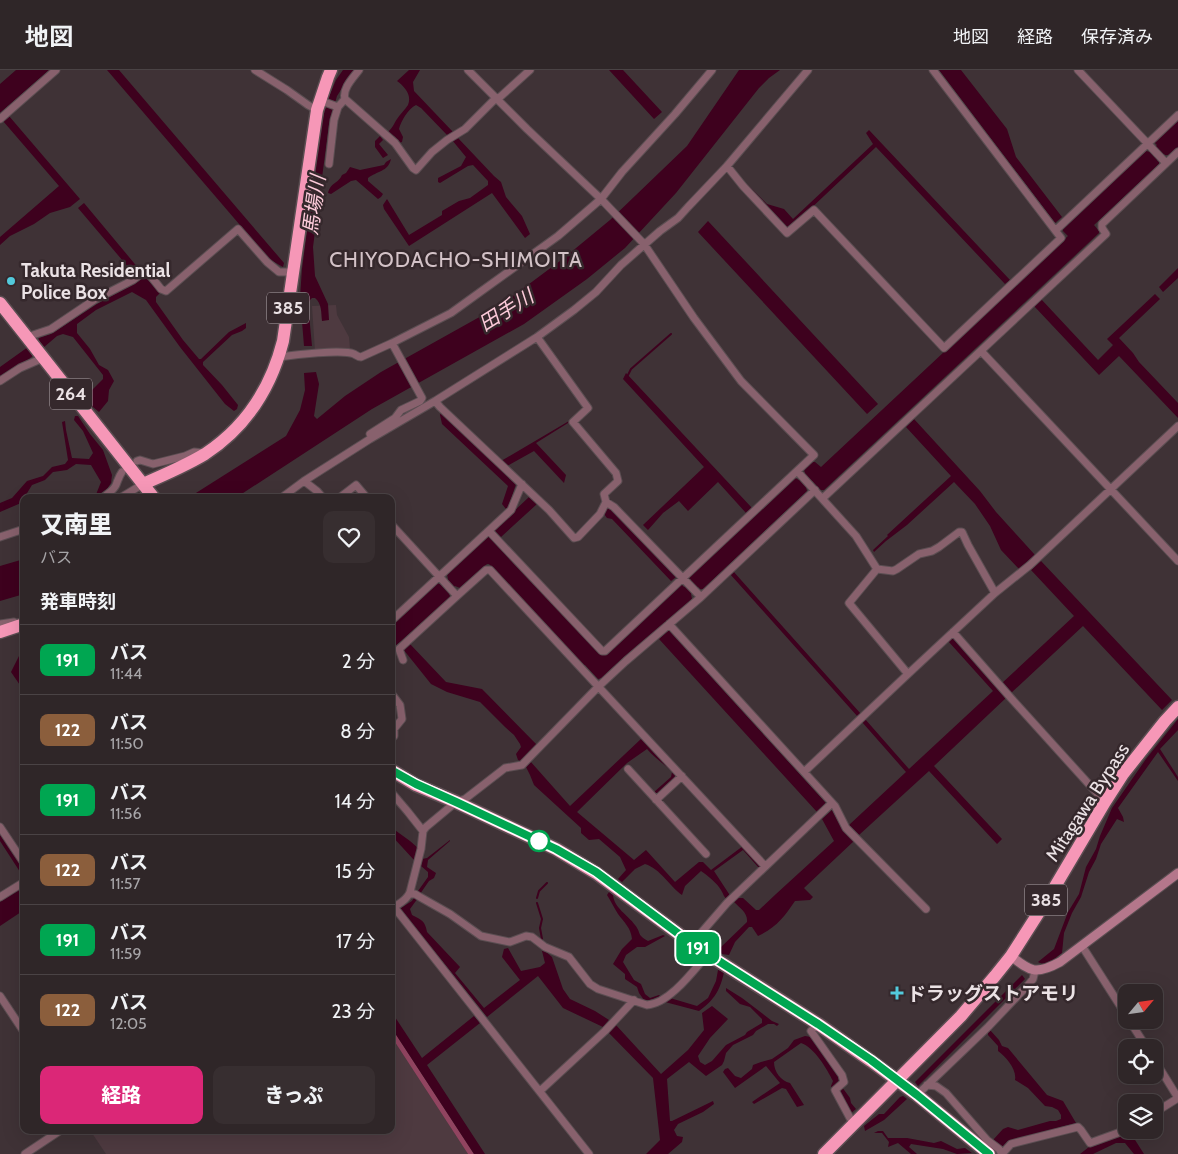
<!DOCTYPE html>
<html lang="ja">
<meta charset="utf-8">
<style>
body{margin:0;font-family:Cabin,"Noto Sans JP",sans-serif;background:#372e30;color:#f1f3f6;height:100vh;display:flex;flex-direction:column;font-size:19px;white-space:nowrap}
*{box-sizing:border-box;margin:0}
p{font-size:16px;color:#a7a5a8}
.icon{flex:none;width:28px;height:28px;fill:none;stroke:currentColor;stroke-width:2;stroke-linecap:round;stroke-linejoin:round}
.map{position:relative;flex:1;overflow:hidden}
.drawer{position:absolute;left:20px;top:424px;width:375px;height:640px;display:flex;flex-direction:column;background:#2f2628;border-radius:10px;box-shadow:0 5px 20px #0002,0 0 0 1px #4a4345}
.drawer>*{flex:none}
.badge{padding:0 10px;border-radius:8px;font-size:18px;line-height:32px}
.needle{width:32px;rotate:61deg}
.buttons{position:absolute;left:1118px;top:914px;display:grid;gap:10px}
.buttons a{display:grid;place-items:center;width:45px;height:45px;border-radius:10px;background:#2f2628;box-shadow:0 5px 20px #0002,0 0 0 1px #4a4345;font-size:25px}
.map>.badge{position:absolute;translate:-50% -50%;box-shadow:0 0 0 2px #fff}
h2{padding:0 20px;font-size:19px;line-height:45px}
.round{display:grid;place-items:center;flex:none;width:52px;height:52px;border-radius:10px;background:#372e30}
.headline{display:flex;align-items:center;justify-content:space-between;height:85px;padding:0 20px}
h1{font-size:24px;font-weight:800;line-height:38px}
.cta{display:flex;gap:10px;margin-top:auto;padding:10px 20px}
.cta a{flex:1;height:58px;border-radius:10px;background:#db2777;color:#fff;font-size:20px;font-weight:800;line-height:58px;text-align:center}
.cta a+a{background:#372e30;color:#f1f3f6}
ul{padding:0;list-style:none}
li{display:flex;align-items:center;gap:15px;height:70px;padding:0 20px;border-top:1px solid #4a4345}
li div{flex:1}
li b{display:block;font-size:19px}
li em{font-style:normal}
li .badge{min-width:55px;font-weight:700;text-align:center}
header{display:flex;align-items:center;gap:30px;box-sizing:border-box;height:70px;padding:0 25px;background:#2f2628;border-bottom:1px solid #4a4345}
header strong{font-size:24px}
nav{display:flex;gap:28px;margin-inline-start:auto;font-size:18px}
.map>svg:first-child{display:block}
.built{fill:#4e3a40}
.green{fill:#914460}
.water{fill:#3e011e}
.lines{fill:none;stroke-linecap:round;stroke-linejoin:round}
.stream{stroke:#3e011e;stroke-width:2}
.street-casing{stroke:#5b4e52;stroke-width:9}
.secondary-casing{stroke:#5b4e52;stroke-width:11}
.highway-casing{stroke:#5b4e52;stroke-width:15}
.street{stroke:#88616d;stroke-width:7}
.secondary{stroke:#b4778b;stroke-width:9}
.highway{stroke:#f697b7;stroke-width:12}
.line-casing{stroke:#fff;stroke-width:11}
.line{stroke:#00a651;stroke-width:8}
.poi-dot{fill:#53cadc;stroke:#35282c;stroke-width:2}
.stop-dot{fill:#fff;stroke:#00a651;stroke-width:2.5}
.labels{text-anchor:middle;stroke-width:5;stroke-linejoin:round;paint-order:stroke}
.shield{fill:#35282c;stroke:#b4aaae;stroke-width:1}
.shield-label{font-size:18px;font-weight:bold;fill:#ebe2e5}
.poi-label{font-size:19px;font-weight:bold;fill:#ebe2e5;stroke:#35282c;text-anchor:start}
.street-label{font-size:19px;fill:#ebe2e5;stroke:#35282c}
.water-label{font-size:20px;font-style:italic;fill:#fdcbda;stroke:#35282c}
.quarter-label{font-size:21px;letter-spacing:1px;fill:#d3c2c7;stroke:#35282c}
</style>
<header>
<strong>地図</strong>
<nav><a>地図</a><a>経路</a><a>保存済み</a></nav>
</header>
<div class="map">
<svg width="1178" height="1084" viewBox="0 0 1178 1084">
<rect width="100%" height="100%" fill="#3f3236"/>
<path class="built" d="M336,235L337,245L349,267L350,279L315,281L312,236Z
M391,966L468,1084H106L90,1060H391Z"/>
<path class="green" d="M391,957L474,1084H468L391,966Z"/>
<path class="water" d="M16,0H49L0,43V14Z
M107,0H119L284,193L283,197L269,189Z
M343,0H354L337,26L329,54L313,177L315,206L328,234L329,250L322,251C321,242 322,234 315,228H312L310,230L308,234L312,276H304L300,227L302,199L321,55L328,29L336,10Z
M409,0H420L413,12L414,21L453,62L448,66L421,38L416,35C408,39 401,51 399,59L403,67L402,72L399,73L395,67L388,62C394,56 393,55 397,49C400,44 405,40 408,35C412,25 405,17 397,11Z
M609,0H623L662,42L654,49Z
M739,0H780L769,8L759,18L676,123L625,178L587,209L524,254L372,339L237,427L188,428L286,366L300,340L305,320L304,303L316,302L319,314L314,346L317,349L345,326L381,302L501,235L564,188L610,150L687,76Z
M939,0H961L1007,59L1016,87L1062,147L1055,153Z
M9,46L80,129L70,137L50,143L34,154L10,166L0,175V167L59,116L3,51Z
M1178,49V77L1168,85H1165L1164,84L1157,90L1159,92V94L1094,155L1099,161V163L824,420H821L812,411L806,417L807,421L703,519H700L698,517L691,524L692,529C664,557 630,579 602,608L598,609L585,595L583,597L489,494H487L460,518L455,516L449,522L450,527L444,533L400,572L395,576H391V555L437,513L442,515L448,509L447,504L452,499L486,467L490,466L602,585H604L679,515H682L684,517L691,510L689,508L690,505L795,408L799,410L805,404L804,399L812,392H815L821,397L1068,166L1063,161V158L1146,81L1150,82L1157,75L1154,72Z
M869,60L1010,210L1005,214L876,77L790,158L785,157L746,115L747,114L767,134L784,139L793,149L873,74L866,63Z
M380,66L383,70L379,74L388,85L383,88L375,77V71Z
M458,68L494,106L501,112L506,127L522,146L530,164L525,168L492,123L409,176L384,139L383,135L387,129L409,165L442,145V141L459,131L470,128L488,115V111L473,95L468,96L440,113L438,112V108L461,96L466,87L452,70Z
M391,89C388,102 377,101 368,108V111L383,124L381,127L378,129L356,110L351,111L331,124L328,123C331,112 338,114 342,105L346,103L350,97L360,100L384,95L386,92Z
M84,133L139,199L134,204L78,138Z
M708,151L878,334L867,344L698,162Z
M1178,198V208L1163,222L1159,217Z
M144,206L160,223L156,227V232L183,270L199,289H201L229,262L246,253V258L242,261L232,265L203,292V295L222,315L238,335L237,339L234,341L225,334L180,277L146,230L132,222L96,240L77,254V263L90,279L99,295L108,300L114,311L109,320L108,331L99,342L87,332L92,320L103,309V305L73,267L63,264L57,266L43,278L38,271L39,268L51,264L97,234L139,211L141,207Z
M1155,224L1160,229L1119,268L1133,283L1139,292L1178,333V348L1119,286L1099,305L1034,236L1041,229L1098,290L1113,275L1107,269Z
M28,277L34,285L29,289L0,306V297Z
M626,303L752,438L746,443L718,412L688,441L679,431L663,443L648,460L643,455L704,397L623,309Z
M441,342L516,414L508,438L506,439L502,434L508,416L442,354L440,345Z
M75,346H78L90,364L103,380L112,405L111,413L107,419L95,427L101,412L91,395L76,394L67,400L53,402L45,410L32,415L21,433L0,442V433L12,428L27,411L43,406L52,397L65,394L68,390L62,352L65,351L66,360L72,388L89,389L93,383L83,361L74,350Z
M914,349L980,421L996,442L1035,485L1019,499L1001,480L990,456L975,434L954,412L907,455L886,471L874,482L873,480L888,466L887,465L951,406L906,357Z
M569,351L568,353L536,373L566,405L564,413L534,381L507,396L501,391Z
M529,427L537,434L501,467L494,460Z
M607,438L614,441L676,507L671,511L612,449L607,448L604,444Z
M24,489V524L0,531V496Z
M1041,491L1172,630L1162,640L1083,556L1010,624L1001,614L1074,546L1031,500Z
M733,501L861,644L858,647L730,504Z
M669,560L826,733L817,742L659,569Z
M953,566L1007,627L934,696L1002,769L997,774L929,701L859,765L849,755L906,702L862,652L865,649L909,699L993,621L948,571Z
M410,574L446,612L482,619L537,675L521,691L518,690L516,684L521,677L520,674L514,665L505,657L480,632L447,622L431,614L403,579Z
M24,576V595L20,605L24,611V621L11,602Z
M1178,649V660L1160,679L1178,707V711L1158,682L1118,738L1123,747L1124,752L1117,749L1101,774L1096,789L1089,802L1081,827L1072,843L1064,863L1062,883C1055,888 1047,897 1038,892L1054,879L1068,842L1079,824L1086,797L1096,779L1100,766L1112,738L1146,689Z
M642,668L676,704L675,707L657,724H655L654,722L671,707L672,702C664,694 655,688 647,679L627,693L577,742L634,790L646,780L675,812L699,792H703L711,800L743,776L761,796L759,798L743,780L714,801L731,827L728,830C723,826 724,825 721,820C718,814 707,805 701,801L685,816L682,825C669,816 661,799 645,794L635,799L622,812L618,809L626,800L620,787L599,769L589,770L581,763V758L534,715L530,705L526,697L530,691L570,736Z
M832,740L843,760L854,771L804,818L813,827L810,830L795,831C784,847 777,857 758,866L752,857H749L735,872L729,885L722,884L719,879L747,852C748,843 740,838 734,832L738,828H743L756,840H759L776,824L834,771L822,749Z
M392,758L410,771L418,778L414,790L391,765Z
M0,762L24,798V808L0,771Z
M450,770V771L428,790L427,797L436,803L434,808L429,811L420,824L418,821L428,807V802L421,796L422,789L427,788Z
M24,816V840L0,856V832Z
M609,822L613,825C614,838 628,845 635,855C642,864 636,864 648,871L663,865L665,866L645,877H637L626,885L623,892L634,910L641,914L645,924L650,928L659,925L660,926L650,930H644L639,923L637,917L625,909V904L613,894L622,879L632,869C631,858 624,852 618,844C614,838 611,831 607,825Z
M415,826L418,828L410,839L412,845C422,850 425,851 427,862L460,897L455,903L484,938L520,910L502,887L504,879L508,878L521,901L540,897L545,893L542,881H545L552,887L563,919L570,929L595,941L609,950L603,957L563,938L538,906L487,947L401,840V838L412,831Z
M718,900L724,902C720,921 714,930 699,941L665,932L670,928L697,936L708,928L716,911Z
M1022,905L1025,909L918,1016L915,1012Z
M726,918L742,928L772,951L779,954L777,956L774,954H768L756,961L753,965L733,975L726,983L724,991L722,995L706,1006L689,992L667,1009L670,1051H672L713,1031L714,1034L703,1042L678,1054L674,1060L677,1066L683,1067L682,1072L668,1084H646L660,1070L653,1008L608,962L615,954L661,1004L688,980L704,960L702,943L712,936L728,949L710,968L698,986L700,992L705,995L712,991L726,975L745,965L747,962L762,953V949L750,937L740,934L726,921Z
M391,941L422,988L474,946L480,953L427,995L485,1084H474L391,957Z
M990,960L999,970L1002,976L1008,978L1047,1025L1063,1031L1076,1053L1008,1071L1002,1077L993,1070L1003,1059L1008,1057L1018,1060L1050,1051H1056L1061,1049V1045L1058,1040L1052,1037L1045,1036L1028,1018L1015,1010C1017,999 1006,987 998,981V976L988,965V962Z
M805,966L811,967L838,1005L839,1013L850,1028L851,1033L856,1039L850,1044L838,1017L835,1015L832,1018L831,1016L833,1011C827,999 814,977 801,973L774,992C774,1002 781,1011 790,1013L804,1035L797,1037L786,1019L782,1018L754,1034L752,1032L780,1013L766,996L735,1018L723,1002L725,999L728,998L735,1006L741,1008L752,999L753,995L761,992L772,989L788,978L794,970Z
M903,1026L907,1029L884,1050L865,1061L864,1056L879,1044H884L900,1027Z
M878,1061H883L888,1068H907L934,1073L941,1071L957,1079L965,1078L972,1083L957,1084L943,1079L911,1074L909,1077L917,1084H911L898,1073L888,1077L889,1072L882,1063H874Z
M1130,1062L1144,1084H1134L1125,1073H1116L1093,1084H1080L1089,1077Z"/>
<g class="lines">
<path class="stream" d="M628,305L631,299L671,264
M537,828L539,821L547,813
M537,833L542,849L540,858L542,869"/>
<defs>
<path id="street" d="M255,0L287,20L308,35L317,40
M359,0C353,8 342,19 345,29L395,73L413,98L416,100L432,82L447,70L465,59L494,30L500,27L530,0
M468,0L527,59L601,129L644,174L694,248L741,311L814,385L605,581H602L489,461
M1078,0L1166,93
M319,30L338,37
M0,49L56,0
M329,94L334,50L338,37L345,29
M727,96L743,116L787,163L814,140L944,278L1061,168L933,0
M1056,160L1178,45
M27,267L51,259L94,230L133,210L146,200L161,219L166,221L238,159L267,192L279,202H292
M537,267L588,338L573,352L616,403L618,411L604,424L606,432L614,437L701,527
M981,281L1178,491
M279,287C293,285 343,279 354,284C356,285 358,287 361,287L392,273L451,243L558,166L601,129L622,102L675,44L712,0
M0,311L20,298L43,288
M435,331L440,337L549,440L574,468L578,467L600,444L606,432
M370,364L395,348L401,340L420,331L422,328L392,273
M137,391L140,390L153,394L185,386L194,382L205,383
M797,401L856,466L877,499L893,501L897,499L919,484L932,481L939,477L959,462H962L968,475L995,523
M304,411L317,421L323,428
M103,428C107,424 114,420 116,415C118,410 119,406 122,402
M120,428L143,414
M281,428L304,411L370,369L435,331L537,267L574,240L596,222L621,195L660,161L678,148L688,137L727,96L808,0
M339,428L356,415L367,428
M823,428L1106,164L1102,158V154L1178,82
M391,454L457,526L486,500H490L765,796
M0,467L24,459
M877,499L849,533L908,604
M391,551L511,440L522,414
M0,554L14,552
M669,554L804,702
M953,562L1010,627L1105,732
M403,590L399,579L457,526
M391,623L400,635L402,649L394,659V666L391,669
M628,699L706,784
M391,722L408,742L423,761
M656,730L682,706
M0,757L24,793
M411,824H415L420,827L450,844L481,866L510,872L526,866L532,867L545,877L569,887L590,914L598,919L647,935C669,934 694,900 708,884
M0,827L24,812
M394,837L589,1084
M391,839C400,833 410,828 411,818L421,779L423,761L426,757L456,732L465,729L505,698L522,695L598,617L626,591L701,527L815,420
M926,839L846,758L835,736L804,702L908,604L995,523L1030,495L1178,356
M695,876L701,863L727,833L832,733
M1082,876L1126,945
M0,926L24,962
M1129,950L1147,978
M818,954L811,961L842,1005L844,1012L835,1020L850,1048L855,1053
M1154,989L1178,1028
M927,1015L936,1016L946,1023L987,1070L999,1079L1002,1084
M540,1021L605,961L634,930
M917,1025L988,957L1029,914L1033,909L1035,901
M1154,1043L1178,1028
M25,1084L61,1060
M1002,1084L1011,1074L1078,1057L1081,1060L1090,1073L1126,1060"/>
<path id="secondary" d="M1011,886C1031,902 1036,905 1060,892L1178,803"/>
<path id="highway" d="M0,233L154,428
M143,414C164,405 185,396 205,384C246,357 271,318 283,271L317,40L328,7L331,0
M0,562L24,554
M391,700L416,715L456,732L556,779L596,803L695,876L818,954L871,991L917,1025L989,1084
M824,1084L961,946L995,906L1011,886L1050,825L1105,732L1123,704L1165,651L1178,637"/>
</defs>
<use href="#street" class="street-casing"/>
<use href="#secondary" class="secondary-casing"/>
<use href="#highway" class="highway-casing"/>
<use href="#street" class="street"/>
<use href="#secondary" class="secondary"/>
<use href="#highway" class="highway"/>
</g>
<g class="lines">
<defs>
<path id="line" d="M391,700L416,714L456,732L556,779L596,802L695,876L818,954L871,990L917,1025L989,1084"/>
</defs>
<use href="#line" class="line-casing"/>
<use href="#line" class="line"/>
</g>
<g class="poi-dot">
<circle cx="11" cy="211" r="5"/>
<path d="M894.5 915.5h5v5h5v5h-5v5h-5v-5h-5v-5h5z"/>
</g>
<circle class="stop-dot" cx="539" cy="771" r="10"/>
<g class="labels">
<g class="shield">
<rect x="267" y="222.5" width="42" height="31" rx="4"/>
<rect x="50" y="308.5" width="42" height="31" rx="4"/>
<rect x="1025" y="814.5" width="42" height="31" rx="4"/>
</g>
<g class="shield-label">
<text x="288" y="244">385</text>
<text x="71" y="330">264</text>
<text x="1046" y="836">385</text>
</g>
<g class="poi-label">
<text x="21" y="207">Takuta Residential<tspan x="21" dy="22">Police Box</tspan></text>
<text x="907" y="930">ドラッグストアモリ</text>
</g>
<g class="street-label">
<text transform="translate(1087 732) rotate(-57)" y="7">Mitagawa Bypass</text>
</g>
<g class="water-label">
<text transform="translate(314 135) rotate(-82)" y="7">馬場川</text>
<text transform="translate(506 240) rotate(-32)" y="7">田手川</text>
</g>
<g class="quarter-label">
<text x="456" y="197">CHIYODACHO-SHIMOITA</text>
</g>
</g>
</svg>
<div class="buttons">
<a><svg class="needle" viewBox="-14 -14 28 28"><path d="M0-13l5 13h-10z" fill="#e53935"/><path d="M0 13l5-13h-10z" fill="#a7a5a8"/></svg></a>
<a><svg class="icon" aria-label="locate" viewBox="0 0 24 24"><circle cx="12" cy="12" r="6"/><path d="M12 2v4M12 18v4M2 12h4M18 12h4"/></svg></a>
<a><svg class="icon" aria-label="layers" viewBox="0 0 24 24"><path d="M12 4l9 5-9 5-9-5zM3 14l9 5 9-5"/></svg></a>
</div>
<b class="badge" style="left:698px;top:878px;background:#00a651;color:#fff">191</b>
<section class="drawer">
<div class="headline"><div><h1>又南里</h1><p>バス</p></div><a class="round"><svg class="icon" aria-label="heart" viewBox="0 0 24 24"><path d="M12 20l-8-8c-3-5 5-10 8-4 3-6 11-1 8 4z"/></svg></a></div>
<h2>発車時刻</h2>
<ul>
<li><span class="badge" style="background:#00a651;color:#fff">191</span><div><b>バス</b><p>11:44</p></div><em>2 分</em></li>
<li><span class="badge" style="background:#8b5e3c;color:#fff">122</span><div><b>バス</b><p>11:50</p></div><em>8 分</em></li>
<li><span class="badge" style="background:#00a651;color:#fff">191</span><div><b>バス</b><p>11:56</p></div><em>14 分</em></li>
<li><span class="badge" style="background:#8b5e3c;color:#fff">122</span><div><b>バス</b><p>11:57</p></div><em>15 分</em></li>
<li><span class="badge" style="background:#00a651;color:#fff">191</span><div><b>バス</b><p>11:59</p></div><em>17 分</em></li>
<li><span class="badge" style="background:#8b5e3c;color:#fff">122</span><div><b>バス</b><p>12:05</p></div><em>23 分</em></li>
</ul>
<div class="cta"><a>経路</a><a>きっぷ</a></div>
</section>
</div>
